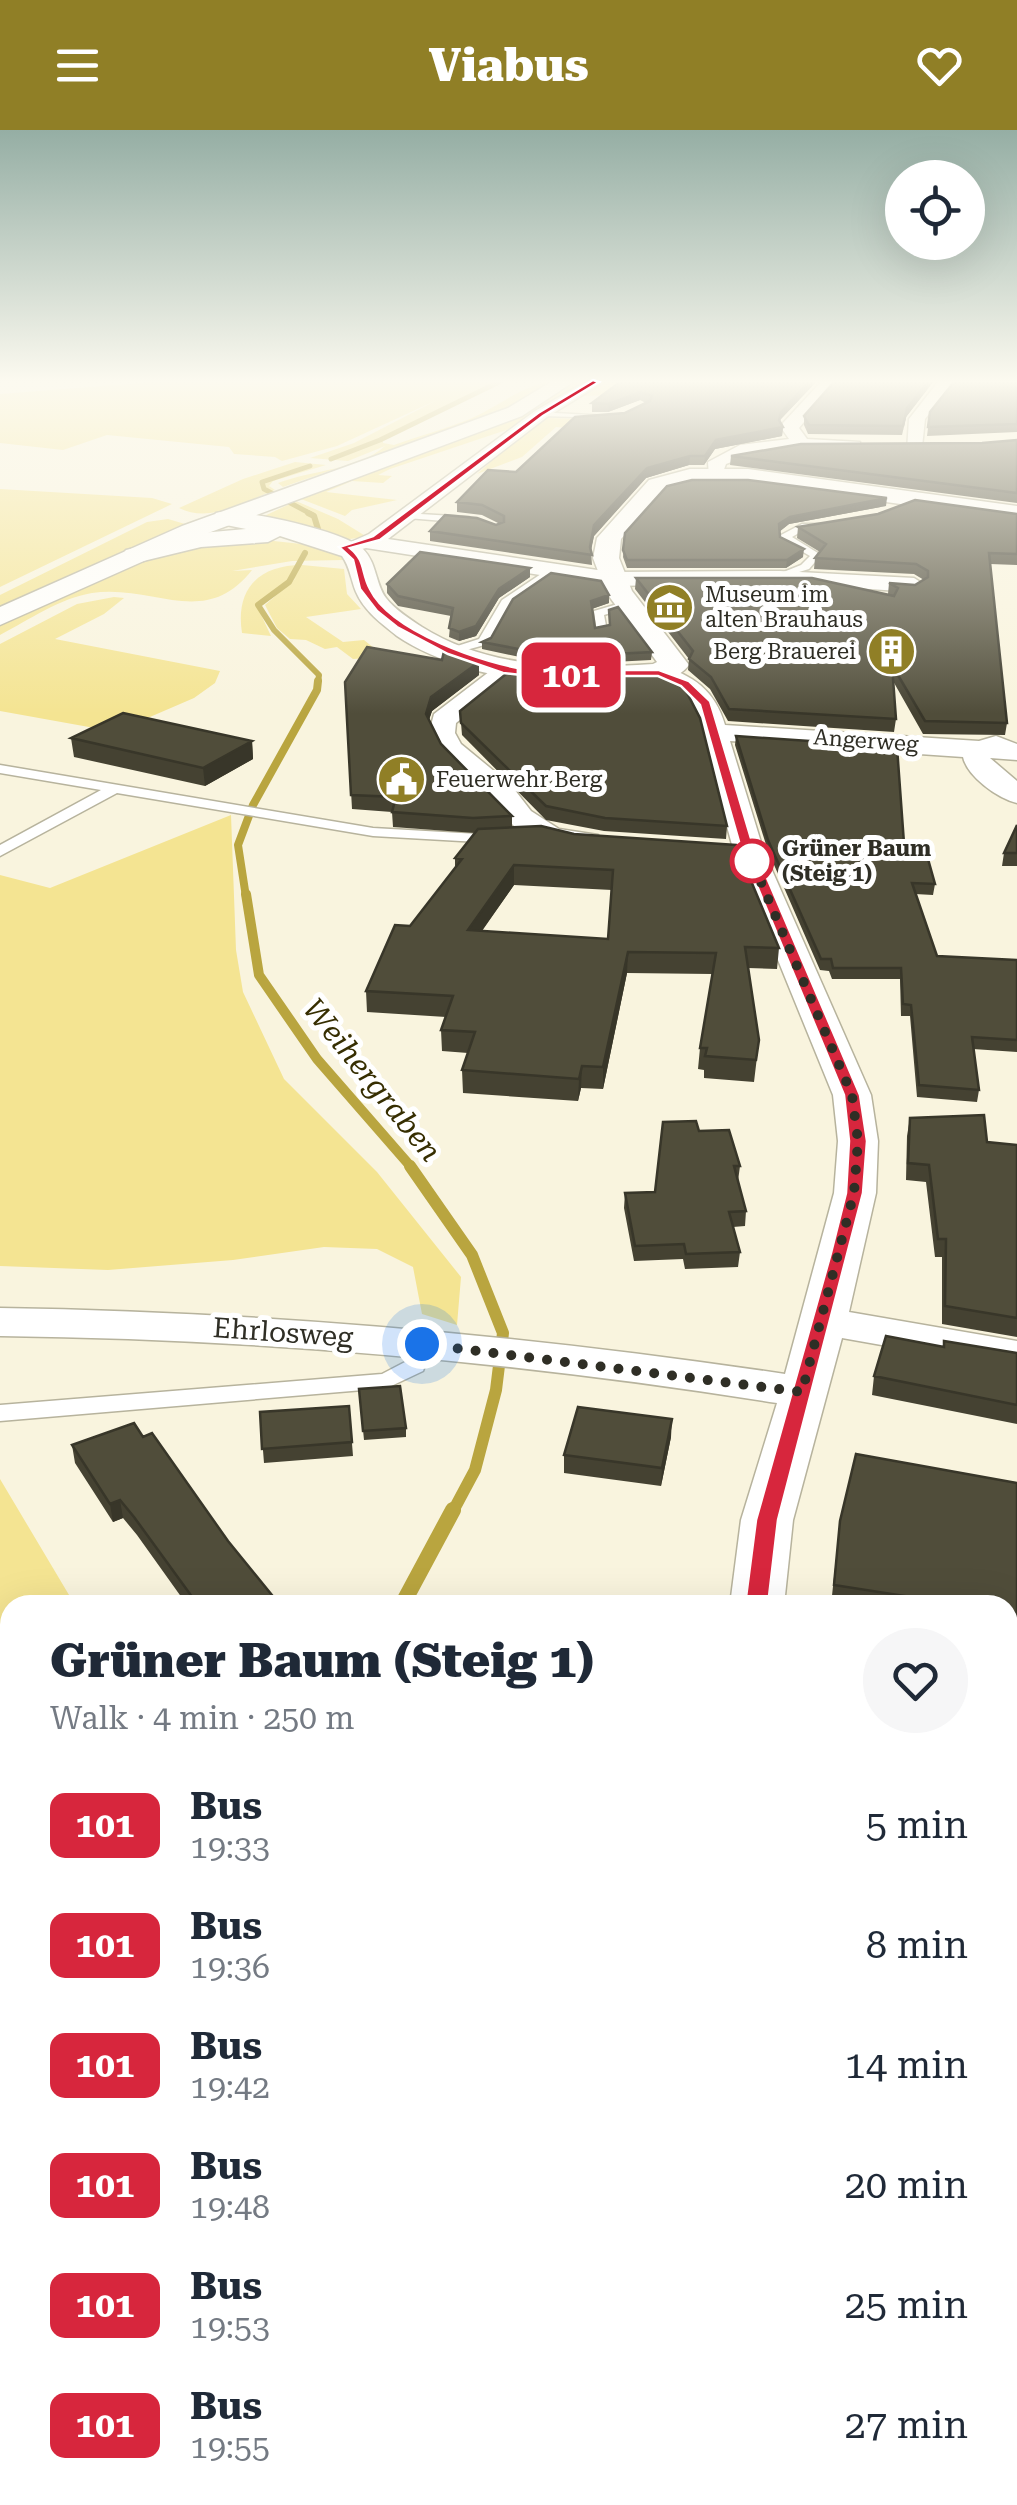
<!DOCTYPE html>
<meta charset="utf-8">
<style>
body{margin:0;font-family:"Roboto Serif",serif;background:#f6f6f7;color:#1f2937;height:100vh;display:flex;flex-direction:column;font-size:38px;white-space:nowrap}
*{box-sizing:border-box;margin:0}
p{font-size:32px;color:#747a83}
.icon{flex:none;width:55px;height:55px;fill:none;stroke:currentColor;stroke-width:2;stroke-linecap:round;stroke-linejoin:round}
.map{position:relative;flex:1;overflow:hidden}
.details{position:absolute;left:0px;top:1465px;width:1018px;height:910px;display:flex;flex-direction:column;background:#fff;border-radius:30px 30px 0 0;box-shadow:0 10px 40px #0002}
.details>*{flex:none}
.badge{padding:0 20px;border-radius:15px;font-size:35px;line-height:65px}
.buttons{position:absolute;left:885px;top:30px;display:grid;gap:20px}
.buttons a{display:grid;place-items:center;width:100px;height:100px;border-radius:50%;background:#fff;box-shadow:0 10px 40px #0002;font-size:50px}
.you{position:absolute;width:50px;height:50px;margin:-25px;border:8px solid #fff;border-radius:50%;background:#1a73e8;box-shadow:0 0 0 15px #1a73e833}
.map>.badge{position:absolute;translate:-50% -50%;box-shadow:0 0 0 5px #fff}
.round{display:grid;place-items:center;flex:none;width:105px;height:105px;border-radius:52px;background:#f6f6f7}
.headline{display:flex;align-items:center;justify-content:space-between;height:170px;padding:0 50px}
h1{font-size:48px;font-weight:800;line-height:75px}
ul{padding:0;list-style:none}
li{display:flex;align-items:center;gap:30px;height:120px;padding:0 50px}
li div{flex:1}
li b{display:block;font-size:38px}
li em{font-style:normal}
li .badge{min-width:110px;font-weight:700;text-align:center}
header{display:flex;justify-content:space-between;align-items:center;height:130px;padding:0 50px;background:#907f26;color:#fff;font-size:45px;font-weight:800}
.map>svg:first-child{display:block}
.green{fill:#f4e492}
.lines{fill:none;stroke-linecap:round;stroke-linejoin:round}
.stream-far6{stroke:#b9a53f;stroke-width:5}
.stream-far5{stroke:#b9a53f;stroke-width:6}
.stream-far4{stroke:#b9a53f;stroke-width:8}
.stream-far3{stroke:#b9a53f;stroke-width:10}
.stream-far2{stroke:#b9a53f;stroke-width:12}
.stream-far1{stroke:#b9a53f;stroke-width:16}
.stream{stroke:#b9a53f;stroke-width:20}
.service-casing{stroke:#b7b39d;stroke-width:3}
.minor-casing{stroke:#b7b39d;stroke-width:3}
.tertiary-casing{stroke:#b7b39d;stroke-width:3}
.primary-casing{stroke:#b7b39d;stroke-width:3}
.service{fill:#fff;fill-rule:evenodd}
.minor{fill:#fff;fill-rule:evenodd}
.tertiary{fill:#fff;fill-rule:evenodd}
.primary{fill:#fff;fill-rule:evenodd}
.wall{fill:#454232;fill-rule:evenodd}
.shaded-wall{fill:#383629}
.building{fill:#504d3a;stroke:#383629;stroke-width:2.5;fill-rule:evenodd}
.line{fill:#d7263d;stroke:#fff;stroke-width:2.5}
.walk{stroke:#2f2e25;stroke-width:10;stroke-dasharray:0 18}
.stop-dot{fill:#fff;stroke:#d7263d;stroke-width:5}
.labels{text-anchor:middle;stroke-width:10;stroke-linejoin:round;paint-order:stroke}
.far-poi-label{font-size:22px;fill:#2f2e25;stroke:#fff;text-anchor:start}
.far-street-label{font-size:22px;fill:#2f2e25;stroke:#fff}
.far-stop-label{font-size:22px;font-weight:bold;fill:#2f2e25;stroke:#fff;text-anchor:start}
.street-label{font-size:28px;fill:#2f2e25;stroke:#fff}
.water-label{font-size:30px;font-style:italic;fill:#362e01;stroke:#fff}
</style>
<header><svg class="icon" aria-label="menu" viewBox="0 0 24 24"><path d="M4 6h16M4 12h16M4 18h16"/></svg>Viabus<svg class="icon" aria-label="heart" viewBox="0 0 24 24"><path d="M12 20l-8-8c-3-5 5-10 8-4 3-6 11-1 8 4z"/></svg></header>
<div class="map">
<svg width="1017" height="2375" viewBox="0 0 1017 2375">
<rect width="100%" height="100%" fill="#f9f4de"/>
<path class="green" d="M153,252H504L383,308V313L394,315C419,306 445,299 470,289C498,277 526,252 555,252L514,277L283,357L278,353C312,340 358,340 385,316L348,331L310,328L354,313L437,270L337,316L282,331L275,327L234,324L229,317L107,305L63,320L0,313V264Z
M575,252H586L512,298L390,339L378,345L392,346L383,353L352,351L326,362L397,370L352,380L345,386L301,369L520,284Z
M607,252H650L688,267L611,302L556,297L522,327L477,344L533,294L545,288L629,290L650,272L612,265L580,266Z
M295,332L326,335L273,351L269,356L275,360C245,371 211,394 179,378L243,349Z
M0,359L152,368L172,374L0,457Z
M296,371L338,389L367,407L341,410L258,389Z
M168,389L185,394L0,479V465L147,392Z
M255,409L311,415L342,426L343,430L292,431L232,441L252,440C205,500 154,454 92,463C60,468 29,490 0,505V494L122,439L189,416Z
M302,435L344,439L347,464L361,479L306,487L343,512L364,510L385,527L353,529L337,517L325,519L306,510L290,509L277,498L265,475L296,448L256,474L271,506L242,503C235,459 259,435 302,435Z
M114,467L124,468L104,484L55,509L220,541L215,553L194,568L129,596L100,599L0,581V514L77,474Z
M231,685L236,820L243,862L284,949L377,1042L461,1147L457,1195L422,1184L413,1137L377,1119L324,1117L233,1130L108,1140L0,1136V745L50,758Z
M0,1349L75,1475H10V1783L0,1792Z"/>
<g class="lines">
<path class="stream-far6" d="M331,329L380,310L499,252
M310,336L262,352L264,359L313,385"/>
<path class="stream-far5" d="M308,383L314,386L318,399
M305,423L289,452L258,475L274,500L319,545L318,553"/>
<path class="stream-far4" d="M246,767L238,715L253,675L317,560L318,551"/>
<path class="stream-far3" d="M246,764L259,845L317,929L412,1038"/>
<path class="stream-far2" d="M410,1036L472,1125L503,1203L496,1260L475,1340L452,1383"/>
<path class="stream-far1" d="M402,1475L453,1380"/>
<path class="stream" d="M0,1898L10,1889"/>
<defs>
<path id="service" d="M538,282L607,286L611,288L541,286Z
M404,383L469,387L474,390L469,393L407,388Z
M831,394V398L804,400L792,407L821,425L809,439L776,449V445L801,435L810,426L781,409V405L802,394Z
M550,438L559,440L510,474L488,514L448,525V519L479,509L502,470Z
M628,471L632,476L604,485L607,501L597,503L594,481Z
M0,635L373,698L496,705L503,709L496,713L373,706L117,663L0,726V715L101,660L0,643Z
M422,1207L433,1214L423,1241L387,1258L0,1291V1275L382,1244L405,1232L414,1209Z"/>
<path id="minor" d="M585,252H604L547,287L388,409L611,442L780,441L914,448L925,455L914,462L780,453L611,456L366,418L354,421L344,415L369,404L535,281Z
M821,252H837L799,298L807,309L860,312V320H764L726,334L721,348H709L708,332L740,315L789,309L782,299L783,293Z
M938,252H954L925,289L922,317L907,321L909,289Z
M507,533L516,535L519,540L516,545L456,593L455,603L461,614L511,655L531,681L559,699L598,705L602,711L598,717C568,725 530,714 509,691C502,683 497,673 489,666C468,644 443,631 429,603L434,584L498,535Z
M659,536C693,544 715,561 725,595L979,611L996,606L1017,614V630L990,628L1017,651V673C997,668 967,646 963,627L730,611L764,722L871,965L878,1011L876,1063L849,1182L1017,1211V1239L842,1208L793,1390L784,1475H730L741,1390L777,1273C519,1232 261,1209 0,1206V1178C264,1182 525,1205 785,1244L834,1063L838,1011L833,965L734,722L694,576L676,558L647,543L650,538Z
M1008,2197L1017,2201V2298L1008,2294Z"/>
<path id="tertiary" d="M690,339H748L1017,376V390L748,353H691L665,360L621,409L619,428L632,461L689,535C662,574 507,550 466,538C443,530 417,520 397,506C381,493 364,481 356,462C351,450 350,437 342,426L280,406L268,412L201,417L135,433L122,425L126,420L201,403L246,399L216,393L213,388L216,383C240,377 347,402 363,419C377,433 375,453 386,468C394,479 410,489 422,497C490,540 575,539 653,534L657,532L606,462L593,428L597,408L649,350Z"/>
<path id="primary" d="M551,252H573L522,286L200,406L0,495V477L182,396L508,278Z"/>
</defs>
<use href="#service" class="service-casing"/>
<use href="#minor" class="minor-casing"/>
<use href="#tertiary" class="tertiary-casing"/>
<use href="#primary" class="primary-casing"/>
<use href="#service" class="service"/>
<use href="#minor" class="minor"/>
<use href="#tertiary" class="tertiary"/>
<use href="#primary" class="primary"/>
</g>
<path class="wall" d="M620,252H816L780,290L783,297L782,306L715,319L704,335H689L646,348L594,406L591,421L592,435L430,411V401L500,394L482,385L457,382V372L646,273L640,270L608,282H592V273Z
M834,252H933L906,287L902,305L808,304L804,295V286Z
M1017,252V302L927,306L930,282Z
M1017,310V373L730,335L731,326L982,313Z
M886,376L789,394L780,401V407L803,427L786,438H627L623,427L625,403Z
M1017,384V435L990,434L1007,593L1005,605L923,604L893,551L896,589L894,602L728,591L710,559L688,540L689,529L635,459L636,448L888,464L889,453L915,455L924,450L914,444L814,439L815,428L820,422L797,408L798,397Z
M530,447L499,468L476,506L459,511L449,507L451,486L398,476L387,463V454Z
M609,465V473L592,479L595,498L609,496V480L652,522L651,530L594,533L534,530L482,519V512Z
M479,545L432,581L429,590L441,614L512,686V698L541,696L779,818L777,839L748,838L759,910L754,952L704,948V940L698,939L700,918L712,844L627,843L603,959L581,958L578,971L463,963L462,940L468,923L442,921L441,900L446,887L367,882L366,861L410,796L455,738V728L475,703L393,697L392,682L352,679L345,552ZM514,755L612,760L608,809L482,801Z
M565,554L727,696L726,709L604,701L546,690L462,605L460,581Z
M736,606L904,713L935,754L933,765L915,764L937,826L1017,830V922L973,919L979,960L977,972L917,967L910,886H901L900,849H832L829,841L820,840L768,721L735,615Z
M71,608L252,611L253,629L205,656L74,627Z
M1017,695V736H1002L1004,723Z
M910,988L987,1012L1017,1015V1207L942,1194V1127H935L926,1052L906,1050L907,1006Z
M699,1001L740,1036L738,1051L746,1081L745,1096L733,1097L740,1122L738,1137L685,1139L683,1129L634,1131L624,1078L625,1063L655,1062Z
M944,1211L1017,1223V1294L872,1265L874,1246L943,1217Z
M359,1259L406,1298V1307L364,1310Z
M349,1276L353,1326L264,1333L260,1282Z
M143,1307L228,1411L280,1475H187L137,1405L123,1388L113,1392L75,1333L72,1315Z
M671,1307L661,1356L564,1343V1325Z
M1017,1353V1504L1008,1502V1475H831L840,1391Z
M1008,1536H1017V1688H1008Z
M1017,1888V1921L1008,1916L1012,1896Z
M729,2365H902L903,2375H729Z"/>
<path class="shaded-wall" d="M809,252H816L780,290L783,297L782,306L715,319L704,335L705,326L716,310L781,282Z
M928,252H933L906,287L902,305L907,278Z
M640,262V270L608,282L609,274Z
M690,326L689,335L646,348L594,406L589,427L590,417L594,395L647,338Z
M887,368L886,376L789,394L779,402V394L790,387Z
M804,419L803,427L786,438L787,430Z
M530,438V447L499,468L476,506L459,511V502L499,459Z
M609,465V473L591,479V471Z
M479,532V545L432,581L426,598V584L431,567Z
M252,611L253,629L205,656L203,638Z
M514,735V755L468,820V800Z
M628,822L627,843L603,959V937Z
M582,936L581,958L578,971L579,949Z
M672,1289L671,1307L661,1356L662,1338Z
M120,1370L123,1388L113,1392L110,1374Z"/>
<path class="building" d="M620,252H809L781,282L779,290L783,297L716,310L705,326H690L647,338L594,395L590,417L592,425L430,401L445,385L477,388L496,395L504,392V386L482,375L457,372L488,340L516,342L575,287L625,283L650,271L652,266L640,262L609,274L592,273Z
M834,252H928L907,278L903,296L809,295L804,286Z
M954,252H1017V294L928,297L930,282Z
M1017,310V363L731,326L801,314L982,313Z
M692,350H748L887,368L790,387L779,394L780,407L804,419L787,430H627L623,420L625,403L667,356Z
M915,370L1017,384V424L989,423L1007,593L925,591L892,535L896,589L729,579L711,547L689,529L693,521L636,448H812L894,466L898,458L889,453L915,455L928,447V441L916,434L815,428L826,414L798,397L878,384Z
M420,422L530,438L499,459L476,496L459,502L449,498L453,478L398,466L387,454Z
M551,443L601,451L609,465L591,471L595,498L610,495L609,480L618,477L652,522L594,525L534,522L482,512L491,508L513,469Z
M367,517L442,530L444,521L479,532L431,567L426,584L441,614L512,686L473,688L392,682L396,667L351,665L345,552Z
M511,540L561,546L565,554L579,556V547L657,544L685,559L700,588L727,696L605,688L546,676L461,593L460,581Z
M123,583L252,611L203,638L71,608Z
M736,606L897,617L904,713H909L910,721L926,722L935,754L912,753L937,826L1017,830V910L972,907L979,960L919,955L911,875L903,874L901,838H833L831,829H821L768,710Z
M1017,695V723H1004Z
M541,696L574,704L736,715L779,818L745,817L759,910L756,930L705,926L707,918H700L716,823L628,822L603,937L582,936L579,949L462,940L475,902L441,900L453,866L366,861L395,795L410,796L462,729L455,728L478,699ZM514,735L613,740L608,809L468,800Z
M984,985L987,1012L1017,1015V1188L945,1176L946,1109H938L929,1035L908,1033L910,988Z
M696,991L699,1001L729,1000L740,1036H734L746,1081L729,1082L740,1122L686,1124L684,1114L635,1116L625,1063L655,1062L663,992Z
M886,1206L944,1217V1211L1017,1223V1275L874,1246Z
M400,1256L406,1298L363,1301L359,1259Z
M349,1276L352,1312L262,1319L260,1282Z
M578,1277L672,1289L662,1338L564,1325Z
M134,1293L143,1307L152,1303L228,1411L280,1475H198L134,1387L120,1370L110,1374L72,1315Z
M856,1324L1017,1353V1483L1008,1482V1475H962L834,1455L840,1391Z
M1008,1536H1017V1666H1008Z
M733,2365H902L903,2375H733Z"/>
<linearGradient id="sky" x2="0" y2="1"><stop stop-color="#95aea4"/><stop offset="0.43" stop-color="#fcfaf0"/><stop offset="1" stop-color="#fcfaf0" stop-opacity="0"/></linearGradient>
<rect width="1017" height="584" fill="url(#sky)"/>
<path class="line" d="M593,250L599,252L543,286L380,410L350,418C366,431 361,442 370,459C391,502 485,534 530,540H659L689,551L710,571L753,715L860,965L867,1011L863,1063L778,1390L768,1475L756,1483L745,1475L756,1390L831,1123L846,1063L849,1011L844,965L740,715L700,575L681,556L658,546H530L503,543L448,524L397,497L377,481L360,459L353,430L339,417L373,406L538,283Z"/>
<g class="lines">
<path class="walk" d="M422,1214L802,1262L854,1063L858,1011L852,965L752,731"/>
</g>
<defs>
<symbol id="museum-disc" viewBox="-11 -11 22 22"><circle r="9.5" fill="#907f26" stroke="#fff"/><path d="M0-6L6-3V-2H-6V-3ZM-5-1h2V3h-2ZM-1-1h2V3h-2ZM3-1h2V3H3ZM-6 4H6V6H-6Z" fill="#fff"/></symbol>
<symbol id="building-disc" viewBox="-11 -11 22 22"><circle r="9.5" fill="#907f26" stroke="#fff"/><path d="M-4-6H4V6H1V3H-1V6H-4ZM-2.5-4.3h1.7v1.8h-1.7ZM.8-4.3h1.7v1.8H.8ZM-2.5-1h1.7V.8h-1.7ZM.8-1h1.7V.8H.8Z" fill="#fff"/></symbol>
<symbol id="civic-disc" viewBox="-11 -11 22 22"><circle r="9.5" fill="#907f26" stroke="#fff"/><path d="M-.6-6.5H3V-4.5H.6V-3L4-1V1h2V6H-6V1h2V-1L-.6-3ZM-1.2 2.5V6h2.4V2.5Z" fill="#fff"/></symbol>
</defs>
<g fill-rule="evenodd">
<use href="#museum-disc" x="642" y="450" width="55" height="55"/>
<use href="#building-disc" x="864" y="494" width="55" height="55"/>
<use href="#civic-disc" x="374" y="622" width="55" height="55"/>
</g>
<circle class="stop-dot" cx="752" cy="731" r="20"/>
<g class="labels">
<g class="far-poi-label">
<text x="705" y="472">Museum im<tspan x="705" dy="25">alten Brauhaus</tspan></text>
<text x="856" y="529" text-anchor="end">Berg Brauerei</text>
<text x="436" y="657">Feuerwehr Berg</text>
</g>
<g class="far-street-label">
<text transform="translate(866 610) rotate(4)" y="8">Angerweg</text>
</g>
<g class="far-stop-label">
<text x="782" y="726">Grüner Baum<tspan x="782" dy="25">(Steig 1)</tspan></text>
</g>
<g class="street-label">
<text transform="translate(283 1202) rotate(4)" y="10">Ehrlosweg</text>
</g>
<g class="water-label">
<text transform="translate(372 950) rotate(51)" y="10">Weihergraben</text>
</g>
</g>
</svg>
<div class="buttons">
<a><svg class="icon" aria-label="locate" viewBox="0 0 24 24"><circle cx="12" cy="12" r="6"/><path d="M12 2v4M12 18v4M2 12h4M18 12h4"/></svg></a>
</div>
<div class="you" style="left:422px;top:1214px"></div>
<b class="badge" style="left:571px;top:545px;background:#d7263d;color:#fff">101</b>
<section class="details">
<div class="headline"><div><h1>Grüner Baum (Steig 1)</h1><p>Walk · 4 min · 250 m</p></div><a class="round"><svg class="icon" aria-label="heart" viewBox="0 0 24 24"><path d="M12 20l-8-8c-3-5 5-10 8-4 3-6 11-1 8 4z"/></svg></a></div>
<ul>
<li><span class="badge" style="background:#d7263d;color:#fff">101</span><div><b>Bus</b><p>19:33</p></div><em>5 min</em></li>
<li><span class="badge" style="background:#d7263d;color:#fff">101</span><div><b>Bus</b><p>19:36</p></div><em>8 min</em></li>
<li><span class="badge" style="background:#d7263d;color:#fff">101</span><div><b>Bus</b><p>19:42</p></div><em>14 min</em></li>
<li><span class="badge" style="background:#d7263d;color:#fff">101</span><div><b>Bus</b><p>19:48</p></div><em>20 min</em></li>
<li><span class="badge" style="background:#d7263d;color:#fff">101</span><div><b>Bus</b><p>19:53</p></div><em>25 min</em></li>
<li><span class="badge" style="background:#d7263d;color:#fff">101</span><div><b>Bus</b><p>19:55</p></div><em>27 min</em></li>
</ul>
</section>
</div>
